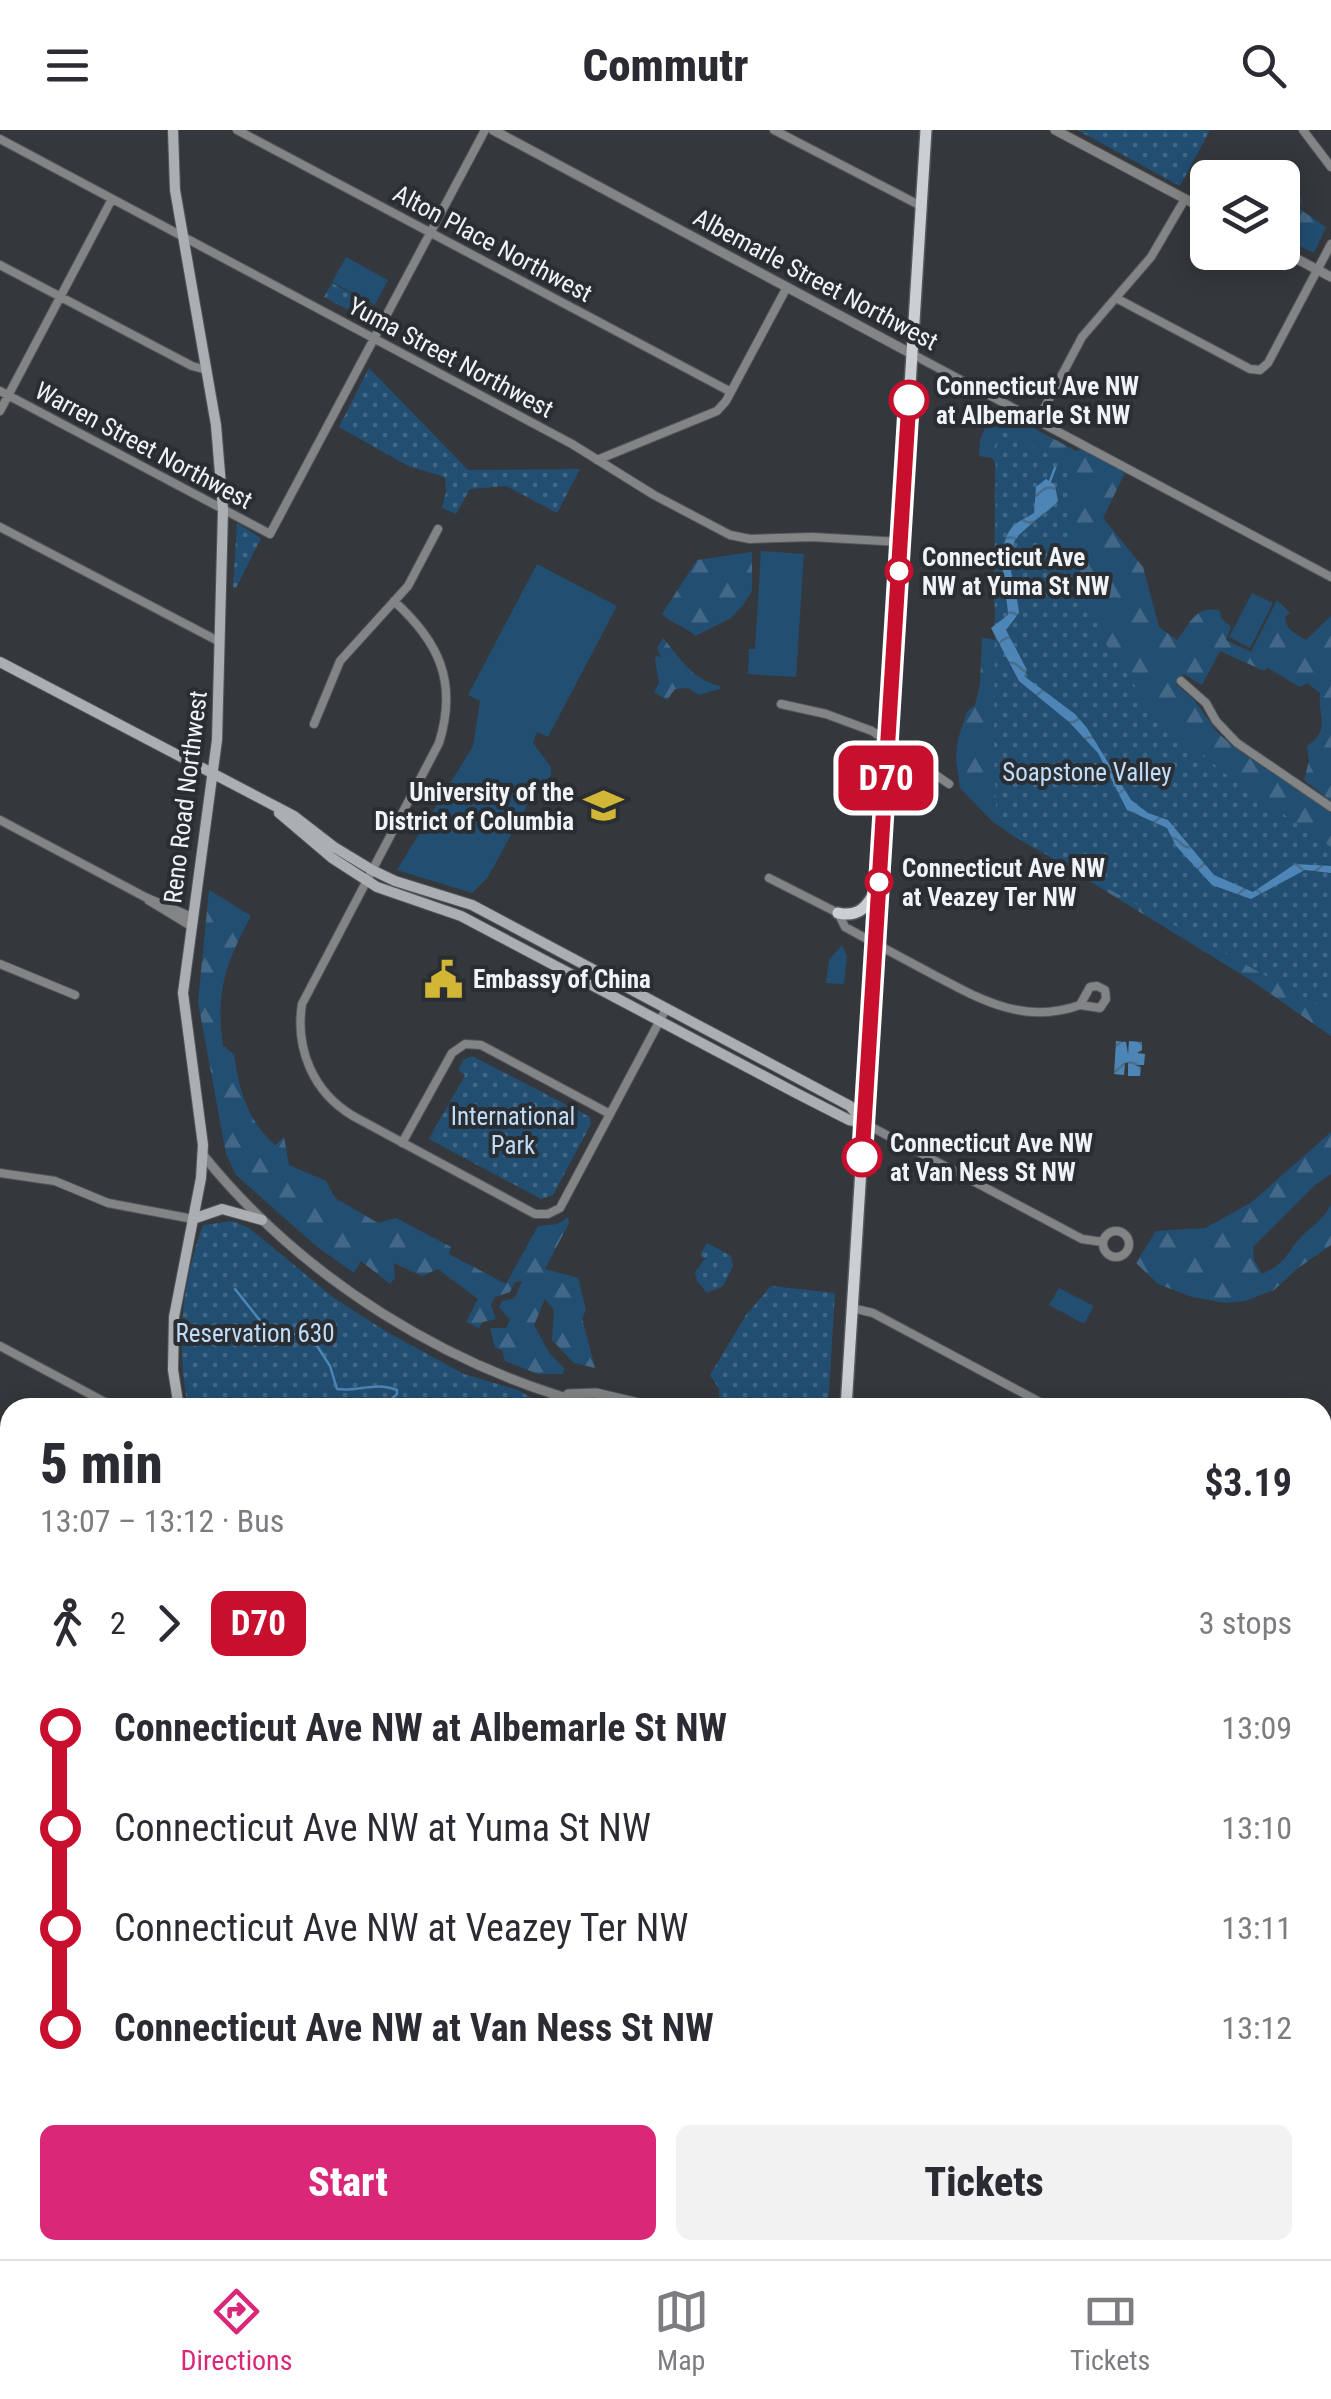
<!DOCTYPE html>
<meta charset="utf-8">
<style>
body{margin:0;font-family:"Roboto Condensed",sans-serif;background:#f2f2f3;color:#2b2b33;height:100vh;display:flex;flex-direction:column;font-size:38px;white-space:nowrap}
*{box-sizing:border-box;margin:0}
p{font-size:32px;color:#7c7c81}
.icon{flex:none;width:55px;height:55px;fill:none;stroke:currentColor;stroke-width:2;stroke-linecap:round;stroke-linejoin:round}
.map{position:relative;flex:1;overflow:hidden}
.side{position:absolute;left:0px;top:1268px;width:1332px;height:862px;display:flex;flex-direction:column;background:#fff;border-radius:30px 30px 0 0;box-shadow:0 5px 25px #0003}
.side>*{flex:none}
.badge{padding:0 20px;border-radius:15px;font-size:35px;line-height:65px}
.tools{position:absolute;left:1190px;top:30px;display:grid;gap:20px}
.tools a{display:grid;place-items:center;width:110px;height:110px;border-radius:15px;background:#fff;box-shadow:0 5px 25px #0003;font-size:50px}
.map>.badge{position:absolute;translate:-50% -50%;box-shadow:0 0 0 5px #fff}
.legs{display:flex;align-items:center;gap:15px;height:110px;padding:0 40px;font-size:32px}
.legs p{margin-inline-start:auto}
.overview{display:flex;align-items:center;justify-content:space-between;height:170px;padding:0 40px}
h1{font-size:55px;font-weight:800;line-height:75px}
.action{display:flex;gap:20px;margin-top:auto;padding:20px 40px}
.action a{flex:1;height:115px;border-radius:15px;background:#db2777;color:#fff;font-size:40px;font-weight:800;line-height:115px;text-align:center}
.action a+a{background:#f2f2f3;color:#2b2b33}
ul{padding:0 40px;list-style:none}
li{display:flex;align-items:center;gap:35px;height:100px;font-size:38px}
li i{display:grid;place-items:center;width:15px;height:100%;margin:0 12px;background:currentColor}
li i::after{content:'';width:25px;height:25px;margin:-12px;border:8px solid;border-radius:50%;background:#fff}
li p{margin-inline-start:auto}
li:first-child i{background:linear-gradient(#0000 50%,currentColor 0)}
li:last-child i{background:linear-gradient(currentColor 50%,#0000 0)}
header{display:flex;justify-content:space-between;align-items:center;height:130px;padding:0 40px;background:#fff;font-size:45px;font-weight:800}
.dock{display:flex;justify-content:space-around;align-items:center;height:140px;border-top:2px solid #e1e1e2;background:#fff;font-size:28px;color:#7c7c81}
.dock a{display:grid;justify-items:center;gap:5px}
.dock .selected{color:#db2777}
.map>svg:first-child{display:block}
.green{fill:#224e72}
.forest{fill:url(#forest-firs)}
.park{fill:url(#park-dots)}
.water{fill:url(#water-waves)}
.lines{fill:none;stroke-linecap:round;stroke-linejoin:round}
.stream{stroke:#4c85b6;stroke-width:2.5}
.minor-casing{stroke:#52565a;stroke-width:10}
.tertiary-casing{stroke:#52565a;stroke-width:11}
.secondary-casing{stroke:#52565a;stroke-width:12}
.primary-casing{stroke:#52565a;stroke-width:14}
.minor{stroke:#828486;stroke-width:8}
.tertiary{stroke:#828486;stroke-width:9}
.secondary{stroke:#abafb2;stroke-width:10}
.primary{stroke:#cbcfd4;stroke-width:11}
.line-1-casing{stroke:#fff;stroke-width:22}
.line-1{stroke:#c8102e;stroke-width:15}
.stop-1-dot{fill:#fff;stroke:#c8102e;stroke-width:5}
.labels{text-anchor:middle;stroke-width:8;stroke-linejoin:round;paint-order:stroke}
.street-label{font-size:25px;fill:#f1f4f6;stroke:#2a2e32}
.stop-label{font-size:25px;font-weight:bold;fill:#f1f4f6;stroke:#2a2e32;text-anchor:start}
.park-label{font-size:25px;fill:#bfddf9;stroke:#2a2e32}
.poi-label{font-size:25px;font-weight:bold;fill:#f1f4f6;stroke:#2a2e32;text-anchor:end}
</style>
<header><svg class="icon" aria-label="menu" viewBox="0 0 24 24"><path d="M4 6h16M4 12h16M4 18h16"/></svg>Commutr<svg class="icon" aria-label="search" viewBox="0 0 24 24"><circle cx="10" cy="10" r="6"/><path d="M15 15l6 6"/></svg></header>
<div class="map">
<svg width="1331" height="2129" viewBox="0 0 1331 2129">
<defs>
<pattern id="forest-firs" width="22" height="20" patternUnits="userSpaceOnUse" patternTransform="scale(2.5)"><rect width="22" height="20" fill="#224e72"/><path d="M5 1l3.5 6h-7zM16 11l3.5 6h-7z" fill="#436887"/></pattern>
<pattern id="park-dots" width="8" height="8" patternUnits="userSpaceOnUse" patternTransform="scale(2.5)"><rect width="8" height="8" fill="#224e72"/><path d="M2 2h.1M6 6h.1" fill="none" stroke="#436887" stroke-width="1.8" stroke-linecap="round"/></pattern>
<pattern id="water-waves" width="16" height="10" patternUnits="userSpaceOnUse" patternTransform="scale(2.5)"><rect width="16" height="10" fill="#4c85b6"/><path d="M0 5q4-4 8 0t8 0" fill="none" stroke="#4a6d8b"/></pattern>
</defs>
<rect width="100%" height="100%" fill="#34383c"/>
<path class="green" d="M346,127L388,150L375,175L332,152Z
M761,421L804,424L796,547L748,544L749,519H755Z
M537,434L617,476L548,607L537,602L533,613L551,637V645L530,670L488,747L472,763L397,740L473,616L480,571L468,565Z
M1252,463L1273,473L1250,518L1229,507Z
M842,815L847,826L844,854L826,853L829,830Z
M1059,1158L1094,1176L1084,1194L1049,1175Z"/>
<path class="forest" d="M1283,55L1298,63L1302,70L1298,78L1326,97L1314,123L1283,108Z
M976,272L992,279L995,277L1076,321L1081,319L1125,343L1103,388L1143,437L1159,497L1177,510C1190,494 1196,474 1220,481L1221,488L1231,497L1226,510L1251,522L1277,470L1290,483L1285,487C1286,501 1295,503 1306,510L1331,486V671L1304,650L1309,631L1307,616C1331,599 1318,590 1320,563L1307,553L1300,557L1268,538L1264,541L1220,521L1202,555L1184,544L1176,554L1195,571L1217,602L1236,619L1331,682V733L1000,471L994,478L995,332L992,328L979,326L980,309L991,286L978,278Z
M752,422V461L743,475L731,488L695,506C685,495 673,495 662,484L697,430Z
M982,507L998,511L1331,747V906L1249,849L993,692L960,658L956,629L958,609L967,582L975,575L980,554Z
M663,508C681,529 691,549 720,556V559L699,565L688,558L675,559L667,570L654,562L659,553L655,529L656,526L661,527L657,518Z
M209,760L251,786C226,832 215,863 223,916L234,924C239,960 247,990 275,1015L284,1007L289,1035L326,1051L335,1068L378,1093L396,1088L451,1117L449,1124L506,1154L538,1096L558,1094L568,1087L569,1093L545,1139L578,1148L586,1180L582,1188L595,1238L574,1233L552,1210L554,1180L545,1169L534,1195L550,1224L564,1238L563,1244H538L505,1231L502,1220L495,1218L490,1198H506L510,1190L499,1177L502,1171L515,1168L522,1151L515,1152L510,1162L495,1167L491,1175L496,1189L483,1192L479,1198L466,1192L478,1169L438,1139L422,1146L394,1133L395,1148L390,1154L361,1131L354,1143L316,1116L236,1045L226,1024L198,872Z
M1331,1002V1044L1315,1055L1253,1117L1254,1130L1262,1144C1289,1132 1285,1123 1303,1105C1316,1093 1321,1092 1331,1075V1115L1298,1138L1274,1160L1245,1171L1226,1173L1192,1167L1158,1154L1136,1133L1156,1101L1205,1098L1252,1072Z
M1331,1848V1943L1323,1950V1850Z"/>
<path class="park" d="M1077,0H1210L1180,56Z
M332,153L374,176L367,190L324,167Z
M369,238L468,340L580,339L557,383L506,356L470,359L456,384L442,378L446,362L445,347L408,336L339,297Z
M996,296L1071,336L1072,418L1106,514L1147,573L1179,604L1224,643L1331,717V882L1013,706L997,694L994,624Z
M237,393L261,408L236,458H233Z
M472,926L590,987L591,994L553,1065L541,1069L429,1009L465,945L458,940L463,930Z
M233,1091L249,1098L334,1168L387,1202L464,1244L518,1260L547,1277H188C176,1215 181,1155 203,1095Z
M707,1113L731,1126L733,1136L723,1156L707,1163L697,1151L695,1142L705,1129L700,1125Z
M771,1156L835,1163L828,1277H719V1259L710,1245L746,1185Z
M1323,2019L1331,2027V2129H1186L1174,2120H1322Z"/>
<path class="water" d="M1046,349L1055,355L1058,371C1046,384 1032,392 1020,404C1000,425 1017,458 1019,483L1006,500L1027,540L1024,546L1075,584L1087,598L1131,670L1148,683L1168,690L1214,745L1253,762L1295,734L1331,736V743L1305,740L1251,769L1212,755L1176,716L1167,698L1127,680L1098,623L1069,592L1019,551L991,498L1008,485C1007,460 994,417 1013,396C1018,391 1028,387 1034,383L1036,357Z
M1116,911L1126,912L1128,924L1129,911L1142,912V920L1137,923L1145,924L1144,935H1136L1141,937L1140,946H1128V933H1125L1124,945L1114,944Z"/>
<g class="lines">
<path class="stream" d="M1050,351L1055,338
M235,1159L262,1193L276,1200L312,1208L330,1236L337,1259C358,1262 375,1251 397,1260V1264L382,1278
M1322,2088L1331,2096"/>
<defs>
<path id="minor" d="M237,0L731,262
M774,0L921,76
M1303,0L1331,37
M0,9L572,314L654,365L730,405L750,409L812,407L901,412
M0,135L192,236L207,240
M1116,168L1250,239L1260,240L1268,233L1331,114
M912,224L1331,447
M0,261L270,404L485,0
M0,281L112,69
M1038,290L1082,207L1151,127L1185,69
M597,330L717,281L726,271L787,157
M0,397L220,512
M394,471C439,512 458,552 439,613L302,874C295,919 313,962 353,986L535,1084H548L560,1078L666,879
M1181,551L1206,573L1216,591L1237,613L1331,677
M781,574L826,584L872,601L949,654
M314,594L340,531L408,456L438,399
M890,619C899,637 903,638 923,638
M0,690L145,767L192,787
M769,748L838,783L845,797C874,813 904,829 934,845C981,870 1025,895 1080,875L1090,857L1097,856L1105,860L1106,869L1100,878L1080,875
M148,770L191,796
M0,834L75,865
M864,993L1082,1109L1103,1112
M402,1013L452,923L465,914L481,915L610,984
M0,1043L55,1051L108,1073L193,1089
M1103 1114a13 13 0 1 1 26 0a13 13 0 1 1-26 0Z
M852,1178L873,1183L1051,1278
M0,1216L116,1278
M0,1373L10,1378
M1322,1422L1331,1426
M0,1685L10,1690
M0,1866L10,1869
M0,1960L10,1965
M302,2120L319,2129
M612,2120L623,2129
M1060,2120L1068,2129
M389,2129L390,2120
M502,2129L507,2120"/>
<path id="tertiary" d="M493,0L912,224
M1055,0L1208,81
M1282,121L1331,147
M203,1025C303,1149 448,1239 602,1278
M568,1264L596,1263L660,1278
M0,1510L10,1515
M1322,1596L1331,1600
M1322,1612L1331,1616"/>
<path id="secondary" d="M173,0L175,60L216,295L223,380L217,610L183,863L203,1015L201,1048L174,1187L173,1240L179,1278
M0,532L294,686L334,717L372,740L395,751L472,775L850,976L864,993
M279,683L332,728L377,757L461,786L798,964L849,990L864,993
M193,1089L222,1079L262,1090
M0,1764L10,1746
M895,2120L898,2129"/>
<path id="primary" d="M838,783C859,788 868,776 877,758
M846,1278L926,0
M793,2129V2120"/>
</defs>
<use href="#minor" class="minor-casing"/>
<use href="#tertiary" class="tertiary-casing"/>
<use href="#secondary" class="secondary-casing"/>
<use href="#primary" class="primary-casing"/>
<use href="#minor" class="minor"/>
<use href="#tertiary" class="tertiary"/>
<use href="#secondary" class="secondary"/>
<use href="#primary" class="primary"/>
</g>
<g class="lines">
<defs>
<path id="line-1" d="M862,1027L909,270"/>
</defs>
<use href="#line-1" class="line-1-casing"/>
<use href="#line-1" class="line-1"/>
</g>
<defs>
<symbol id="university-bare" viewBox="-9 -9 18 18"><path d="M0-5L7-2L0 1L-7-2ZM-4 1L0 2.5L4 1V4Q0 6-4 4Z" fill="#d2b635" stroke="#2a2e32" stroke-width="2.5" paint-order="stroke"/></symbol>
<symbol id="civic-bare" viewBox="-9 -9 18 18"><path d="M-.6-6.5H3V-4.5H.6V-3L4-1V1h2V6H-6V1h2V-1L-.6-3ZM-1.2 2.5V6h2.4V2.5Z" fill="#d2b635" stroke="#2a2e32" stroke-width="2.5" paint-order="stroke"/></symbol>
</defs>
<g fill-rule="evenodd">
<use href="#university-bare" x="576" y="648" width="55" height="55"/>
<use href="#civic-bare" x="416" y="822" width="55" height="55"/>
</g>
<g class="stop-1-dot">
<circle cx="909" cy="270" r="18"/>
<circle cx="899" cy="441" r="12"/>
<circle cx="879" cy="752" r="12"/>
<circle cx="862" cy="1027" r="18"/>
</g>
<g class="labels">
<g class="street-label">
<text transform="translate(493 113) rotate(28)" y="9">Alton Place Northwest</text>
<text transform="translate(816 149) rotate(28)" y="9">Albemarle Street Northwest</text>
<text transform="translate(451 227) rotate(28)" y="9">Yuma Street Northwest</text>
<text transform="translate(144 315) rotate(28)" y="9">Warren Street Northwest</text>
<text transform="translate(185 667) rotate(-83)" y="9">Reno Road Northwest</text>
</g>
<g class="stop-label">
<text x="936" y="265">Connecticut Ave NW<tspan x="936" dy="29">at Albemarle St NW</tspan></text>
<text x="922" y="436">Connecticut Ave<tspan x="922" dy="29">NW at Yuma St NW</tspan></text>
<text x="902" y="747">Connecticut Ave NW<tspan x="902" dy="29">at Veazey Ter NW</tspan></text>
<text x="890" y="1022">Connecticut Ave NW<tspan x="890" dy="29">at Van Ness St NW</tspan></text>
</g>
<g class="park-label">
<text x="1087" y="651">Soapstone Valley</text>
<text x="513" y="995">International<tspan x="513" dy="29">Park</tspan></text>
<text x="255" y="1212">Reservation 630</text>
</g>
<g class="poi-label">
<text x="574" y="671">University of the<tspan x="574" dy="29">District of Columbia</tspan></text>
<text x="473" y="858" text-anchor="start">Embassy of China</text>
</g>
</g>
</svg>
<div class="tools">
<a><svg class="icon" aria-label="layers" viewBox="0 0 24 24"><path d="M12 4l9 5-9 5-9-5zM3 14l9 5 9-5"/></svg></a>
</div>
<b class="badge" style="left:886px;top:648px;background:#c8102e;color:#fff">D70</b>
<section class="side">
<div class="overview"><div><h1>5 min</h1><p>13:07 – 13:12 · Bus</p></div><b>$3.19</b></div>
<div class="legs"><svg class="icon" aria-label="walk" viewBox="0 0 24 24"><circle cx="13" cy="4" r="2"/><path d="M13 8l-2 6 4 7M11 14l-3 7M7 12l3-4h3l4 4"/></svg>2<svg class="icon" aria-label="forward" viewBox="0 0 24 24"><path d="M9 5l7 7-7 7"/></svg><b class="badge" style="background:#c8102e;color:#fff">D70</b><p>3 stops</p></div>
<ul>
<li><i style="color:#c8102e"></i><b>Connecticut Ave NW at Albemarle St NW</b><p>13:09</p></li>
<li><i style="color:#c8102e"></i><span>Connecticut Ave NW at Yuma St NW</span><p>13:10</p></li>
<li><i style="color:#c8102e"></i><span>Connecticut Ave NW at Veazey Ter NW</span><p>13:11</p></li>
<li><i style="color:#c8102e"></i><b>Connecticut Ave NW at Van Ness St NW</b><p>13:12</p></li>
</ul>
<div class="action"><a>Start</a><a>Tickets</a></div>
</section>
</div>
<nav class="dock">
<a class="selected"><svg class="icon" aria-label="directions" viewBox="0 0 24 24"><path d="M12 3l9 9-9 9-9-9zM9 14v-3h6M13 9l2 2-2 2"/></svg>Directions</a>
<a><svg class="icon" aria-label="map" viewBox="0 0 24 24"><path d="M3 6l6-2 6 2 6-2v14l-6 2-6-2-6 2zM9 4v14M15 6v14"/></svg>Map</a>
<a><svg class="icon" aria-label="tickets" viewBox="0 0 24 24"><path d="M3 7h18v10H3zM15 7v10"/></svg>Tickets</a>
</nav>
